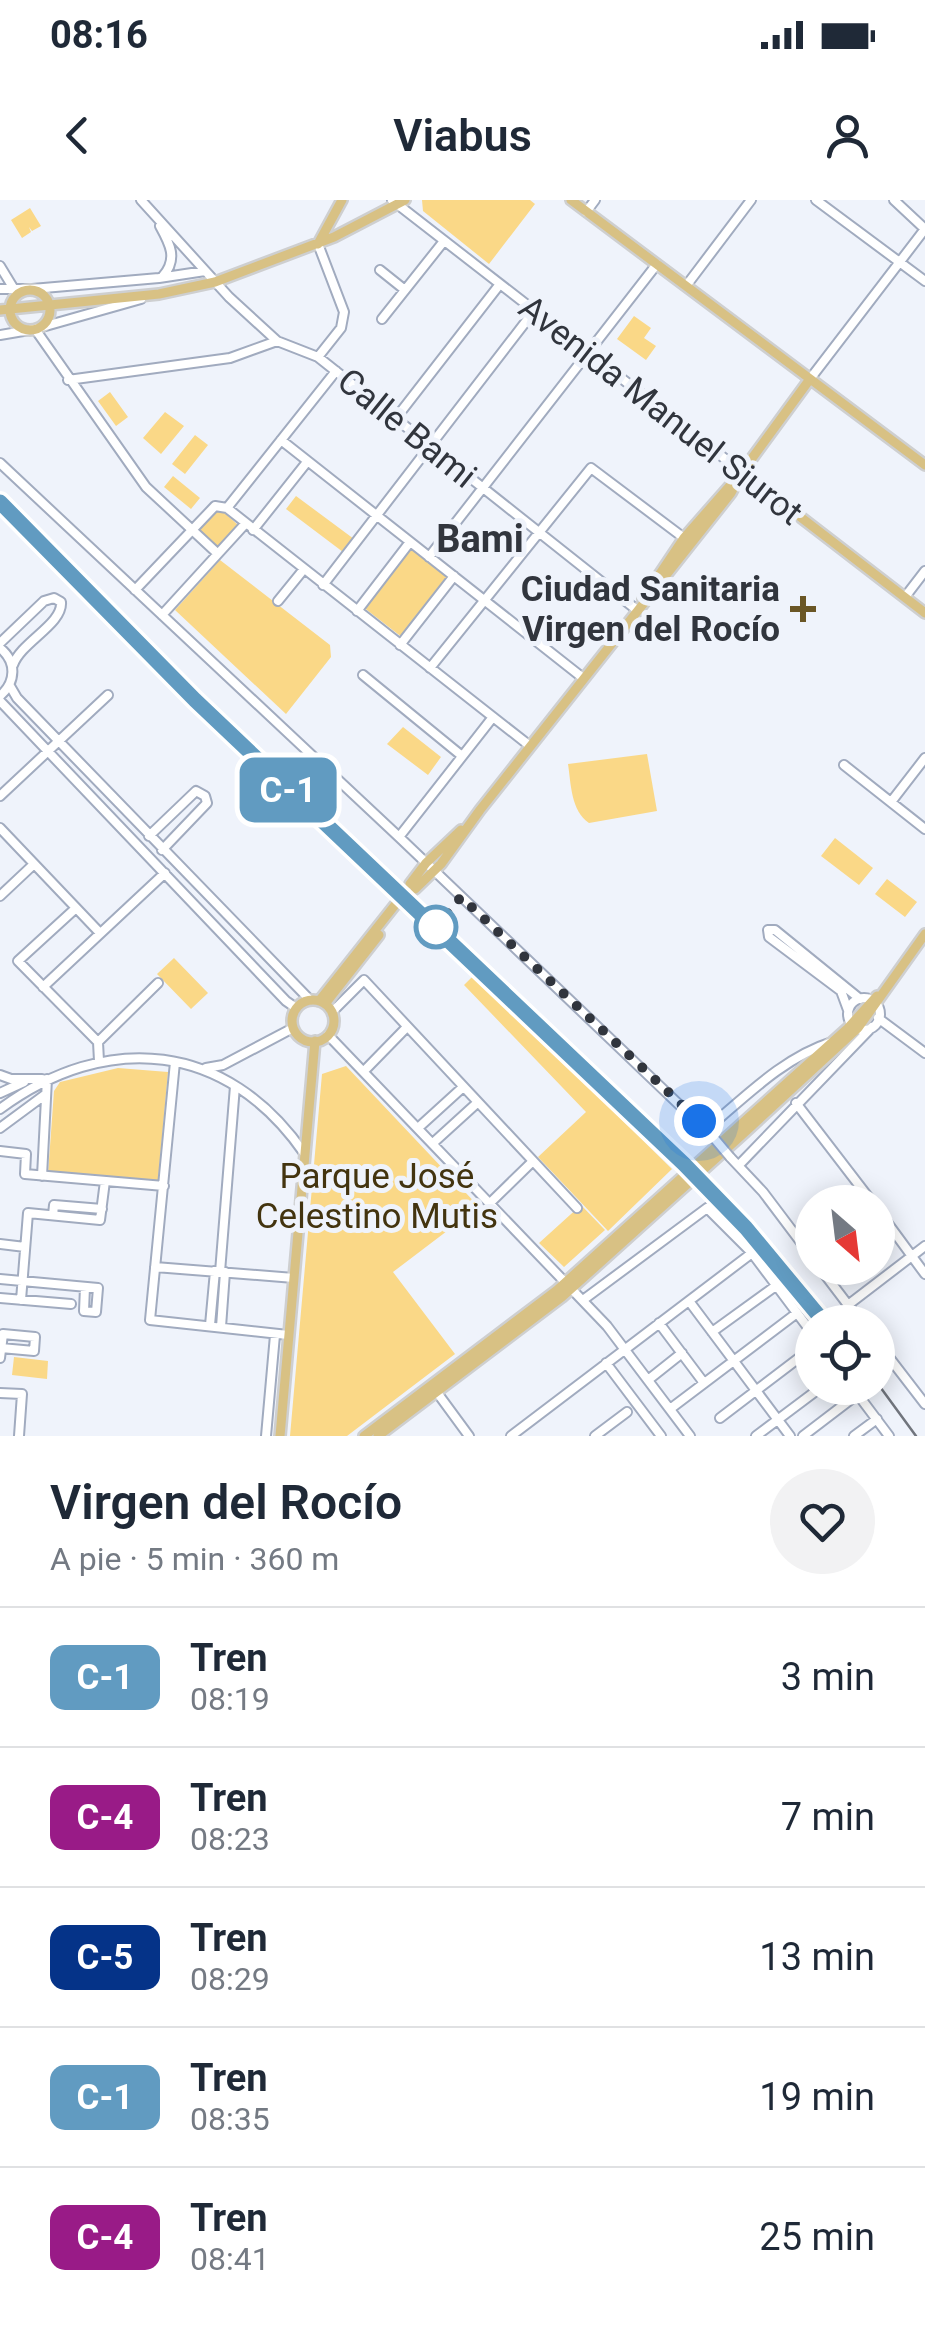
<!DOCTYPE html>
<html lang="es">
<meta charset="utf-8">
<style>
body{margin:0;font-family:Roboto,sans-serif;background:#f2f2f3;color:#1f2937;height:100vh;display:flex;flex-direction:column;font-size:38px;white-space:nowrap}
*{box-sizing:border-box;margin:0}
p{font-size:32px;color:#747a83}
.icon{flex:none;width:55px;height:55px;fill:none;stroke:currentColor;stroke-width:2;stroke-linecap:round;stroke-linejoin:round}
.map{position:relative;height:1236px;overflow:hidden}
.drawer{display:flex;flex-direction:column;background:#fff;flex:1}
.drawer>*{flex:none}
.badge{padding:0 20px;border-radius:15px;font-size:35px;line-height:65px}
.needle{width:65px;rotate:152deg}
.controls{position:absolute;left:795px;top:985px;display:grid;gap:20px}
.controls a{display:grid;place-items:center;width:100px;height:100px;border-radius:50%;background:#fff;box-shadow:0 5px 25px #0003;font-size:50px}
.you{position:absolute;width:50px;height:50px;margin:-25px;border:8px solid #fff;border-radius:50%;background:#1a73e8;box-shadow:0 0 0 15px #1a73e833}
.map>.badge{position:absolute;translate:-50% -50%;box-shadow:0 0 0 5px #fff}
.round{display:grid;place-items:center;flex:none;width:105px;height:105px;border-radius:52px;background:#f2f2f3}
.summary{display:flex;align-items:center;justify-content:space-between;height:170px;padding:0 50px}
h1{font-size:48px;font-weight:600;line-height:75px}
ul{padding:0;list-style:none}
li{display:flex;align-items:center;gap:30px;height:140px;padding:0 50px;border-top:2px solid #e0e1e3}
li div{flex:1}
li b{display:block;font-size:38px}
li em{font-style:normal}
li .badge{min-width:110px;font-weight:700;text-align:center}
.status{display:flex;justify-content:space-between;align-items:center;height:70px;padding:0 50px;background:#fff;direction:ltr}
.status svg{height:28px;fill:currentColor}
header{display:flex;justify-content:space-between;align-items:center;height:130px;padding:0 50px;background:#fff;font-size:45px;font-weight:600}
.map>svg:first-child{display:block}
.green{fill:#fad887}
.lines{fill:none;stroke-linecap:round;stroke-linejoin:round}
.major-tunnel{stroke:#c9cdd5;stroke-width:9;stroke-dasharray:9 4.5;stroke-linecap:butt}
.minor-casing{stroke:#a1abbf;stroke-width:12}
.major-casing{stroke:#cecfd0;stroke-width:14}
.minor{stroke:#fff;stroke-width:8}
.major{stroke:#d8c184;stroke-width:9}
.rail{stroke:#71757d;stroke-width:2.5}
.minor-bridge-casing{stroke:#a1abbf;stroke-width:12;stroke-linecap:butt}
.minor-bridge{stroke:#fff;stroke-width:8}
.line-casing{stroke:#fff;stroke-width:22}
.line{stroke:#619bc1;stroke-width:15}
.walk{stroke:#31353d;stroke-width:10;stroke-dasharray:0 18}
.poi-dot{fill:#6a5625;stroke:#eff3fb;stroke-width:4}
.stop-dot{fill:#fff;stroke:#619bc1;stroke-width:5}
.labels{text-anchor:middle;stroke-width:10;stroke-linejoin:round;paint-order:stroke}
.street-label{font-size:35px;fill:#31353d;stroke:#eff3fb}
.poi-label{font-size:35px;font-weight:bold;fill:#31353d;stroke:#eff3fb;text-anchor:end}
.park-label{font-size:35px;fill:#43340f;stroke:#eff3fb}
.neighbourhood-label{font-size:38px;font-weight:bold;fill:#31353d;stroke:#eff3fb}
</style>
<div class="status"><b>08:16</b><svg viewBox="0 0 49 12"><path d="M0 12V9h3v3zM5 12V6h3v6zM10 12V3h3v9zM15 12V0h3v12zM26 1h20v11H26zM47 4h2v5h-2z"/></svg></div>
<header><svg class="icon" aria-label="back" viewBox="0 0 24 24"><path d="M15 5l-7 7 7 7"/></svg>Viabus<svg class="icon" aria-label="person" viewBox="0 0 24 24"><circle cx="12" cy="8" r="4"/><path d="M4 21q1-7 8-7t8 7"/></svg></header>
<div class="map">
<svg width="925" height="1236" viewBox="0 0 925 1236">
<rect width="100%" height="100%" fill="#eff3fb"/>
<path class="green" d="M422,0H530L535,4L489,64L423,11Z
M30,8L41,26L32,31L29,27L31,32L22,38L11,20Z
M634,116L651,128L644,138L656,146L646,160L617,139Z
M110,192L128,217L116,226L98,201Z
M165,212L184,226L161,254L143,238Z
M195,235L208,245L185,274L172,264Z
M173,276L200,298L191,309L164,287Z
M296,296L354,339L343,352L286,309Z
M219,308L238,325L218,347L199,331Z
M411,346L452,377L403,438L363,407Z
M220,360L330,445L331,457L286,514L175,410Z
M403,527L441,557L428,575L387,544Z
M647,554L657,611L589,623C571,611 571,584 568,564Z
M835,638L873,668L859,685L821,656Z
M887,679L917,702L905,717L875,694Z
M174,758L208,793L191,809L157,774Z
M474,775L672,969L608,1031L538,957L586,912L464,785Z
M346,866L482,1010L480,1013L476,1009L393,1072L455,1154L347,1236H290L322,874Z
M118,868L168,872L158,981L48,974L54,891L60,882Z
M581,1005L605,1030L564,1067L539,1043Z
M14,1157L48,1161L47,1179L12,1175Z"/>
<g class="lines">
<path class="major-tunnel" d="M399,709L415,689"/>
<defs>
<path id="minor" d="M141,0L229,97L277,141L318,157L637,410
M392,0L742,272
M816,0L925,81
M894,0L925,29
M586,12L595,0
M160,26C170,44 178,59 163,76
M318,44L344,112L341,128L318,157
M0,66L17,94
M380,70L405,90
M686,86L751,0
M0,89H28
M32,89L159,78L205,71
M382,119L444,41
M35,129L146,287L217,353
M0,135L35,129L141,99
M810,179L925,29
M68,180L230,158L277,141
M396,218L500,84
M281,240L583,478
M0,263L399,637L714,938
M227,308L530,546
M227,308L336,171
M253,330L307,262
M429,357L657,64
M323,385L534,111
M135,390L215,306L227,308
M905,397L925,371
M278,401L304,369
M357,411L410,342
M162,415L246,323
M0,443L44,401L54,398L61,402C63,424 21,442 13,465
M400,445L454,376
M0,448C17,462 16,482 0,496
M430,468L591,268L684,338
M363,475L462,556
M10,486L17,498L310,800
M0,501L286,801L296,808
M844,565L925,629
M0,596L108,495
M891,602L925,558
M0,628L100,733
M149,636L196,591L205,596L207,603L162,650
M399,637L493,517
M0,696L34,664
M76,708L18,761L98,842
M43,787L165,673
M848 814a16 16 0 1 1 32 0a16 16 0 1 1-32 0Z
M848,810L841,791L769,737L768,730H775L860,799
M332,812L364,780L577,1008
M878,818L925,853
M328,835L607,1126L690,1236
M99,861L98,842L158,783
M175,862L150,1120L288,1135
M206,868L223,865L293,828
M364,871L406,828
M0,875L11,879H42
M0,893L24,882
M796,903L872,1002
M0,909C107,830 227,842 304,953
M0,928L46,894
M418,928L462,888
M707,929C745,897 784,857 832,842
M433,943L477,903
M0,951L26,954L25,974L164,986
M730,957L763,992L812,1057
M739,965L872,827
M42,976L47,879
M490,1003L532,962
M878,1010L925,1074
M53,1015L54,1005L102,1009
M0,1044L25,1047
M155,1067L294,1078
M820,1068L861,1122
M220,1072L235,886
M0,1079L98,1088L96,1112L84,1111L85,1087
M0,1098L71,1104
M21,1100L28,1013L100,1020L105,981
M583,1100L707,1008L752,1053L812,1133
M689,1101L790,1236
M848,1105L925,1046
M659,1123L704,1183
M210,1125L215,1071
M221,1127L225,1072
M712,1132L777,1085
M878,1143L925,1204
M0,1158L3,1134L35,1137L34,1151L1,1148
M606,1163L661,1236
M648,1180L682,1153
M433,1187L469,1236
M853,1188L889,1236
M0,1193L22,1194L19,1236
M670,1209L797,1113
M720,1218L812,1148
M266,1236L275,1135
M511,1236L752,1053
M595,1236L627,1212
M756,1236L820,1188
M803,1236L858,1194
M854,1236L877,1219"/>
<path id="major" d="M571,0L925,265
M318,44L342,0
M10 110a20 20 0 1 1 40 0a20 20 0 1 1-40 0Z
M0,110L159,94L215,82L334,37L405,0
M742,272L925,413
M643,399L684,338L742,272L810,179
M410,684L426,663L461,630
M415,689L441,664L480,610L731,293L742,272
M292 821a21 21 0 1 1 42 0a21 21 0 1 1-42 0Z
M319,801L395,705
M325,804L379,735
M280,1236L315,841
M364,1236L557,1090L848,828L877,796
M378,1236L562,1097L743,934L858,828L925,734"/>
</defs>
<use href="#minor" class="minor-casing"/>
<use href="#major" class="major-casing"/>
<use href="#minor" class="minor"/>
<use href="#major" class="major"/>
<path class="rail" d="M0,296L174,474L705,979L750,1024L831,1122
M878,1184L916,1236"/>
<defs>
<path id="minor-bridge" d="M714,938L730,957"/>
</defs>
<use href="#minor-bridge" class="minor-bridge-casing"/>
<use href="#minor-bridge" class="minor-bridge"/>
</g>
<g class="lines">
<defs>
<path id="line" d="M0,302L195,500L684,964L746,1028L824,1122"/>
</defs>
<use href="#line" class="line-casing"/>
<use href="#line" class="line"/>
<path class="walk" d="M436,727L461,697L699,921"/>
</g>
<path class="poi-dot" d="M798 394h10v10h10v10h-10v10h-10v-10h-10v-10h10z"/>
<circle class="stop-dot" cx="436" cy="727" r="20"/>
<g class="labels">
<g class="street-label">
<text transform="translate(661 210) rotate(38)" y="12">Avenida Manuel Siurot</text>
<text transform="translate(407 228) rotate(39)" y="12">Calle Bami</text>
</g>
<g class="poi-label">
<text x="780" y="401">Ciudad Sanitaria<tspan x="780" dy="40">Virgen del Rocío</tspan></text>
</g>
<g class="park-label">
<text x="377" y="988">Parque José<tspan x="377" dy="40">Celestino Mutis</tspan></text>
</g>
<g class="neighbourhood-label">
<text x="480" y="352">Bami</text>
</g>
</g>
</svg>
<div class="controls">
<a><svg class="needle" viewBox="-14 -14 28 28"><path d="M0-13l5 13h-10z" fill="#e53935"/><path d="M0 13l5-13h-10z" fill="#747a83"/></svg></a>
<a><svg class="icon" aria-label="locate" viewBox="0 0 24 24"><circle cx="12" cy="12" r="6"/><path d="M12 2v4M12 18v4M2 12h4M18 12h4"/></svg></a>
</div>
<div class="you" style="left:699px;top:921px"></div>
<b class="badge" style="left:288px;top:590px;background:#619bc1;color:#fff">C-1</b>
</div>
<section class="drawer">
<div class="summary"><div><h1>Virgen del Rocío</h1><p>A pie · 5 min · 360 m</p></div><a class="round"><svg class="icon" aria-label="heart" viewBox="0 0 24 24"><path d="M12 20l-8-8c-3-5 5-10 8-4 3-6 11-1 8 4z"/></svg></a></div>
<ul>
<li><span class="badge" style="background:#619bc1;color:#fff">C-1</span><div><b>Tren</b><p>08:19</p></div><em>3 min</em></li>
<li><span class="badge" style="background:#991b87;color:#fff">C-4</span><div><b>Tren</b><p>08:23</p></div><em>7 min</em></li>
<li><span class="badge" style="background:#053388;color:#fff">C-5</span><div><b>Tren</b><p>08:29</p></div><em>13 min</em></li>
<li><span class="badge" style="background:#619bc1;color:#fff">C-1</span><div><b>Tren</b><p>08:35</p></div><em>19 min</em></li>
<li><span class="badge" style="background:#991b87;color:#fff">C-4</span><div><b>Tren</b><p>08:41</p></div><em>25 min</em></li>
</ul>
</section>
